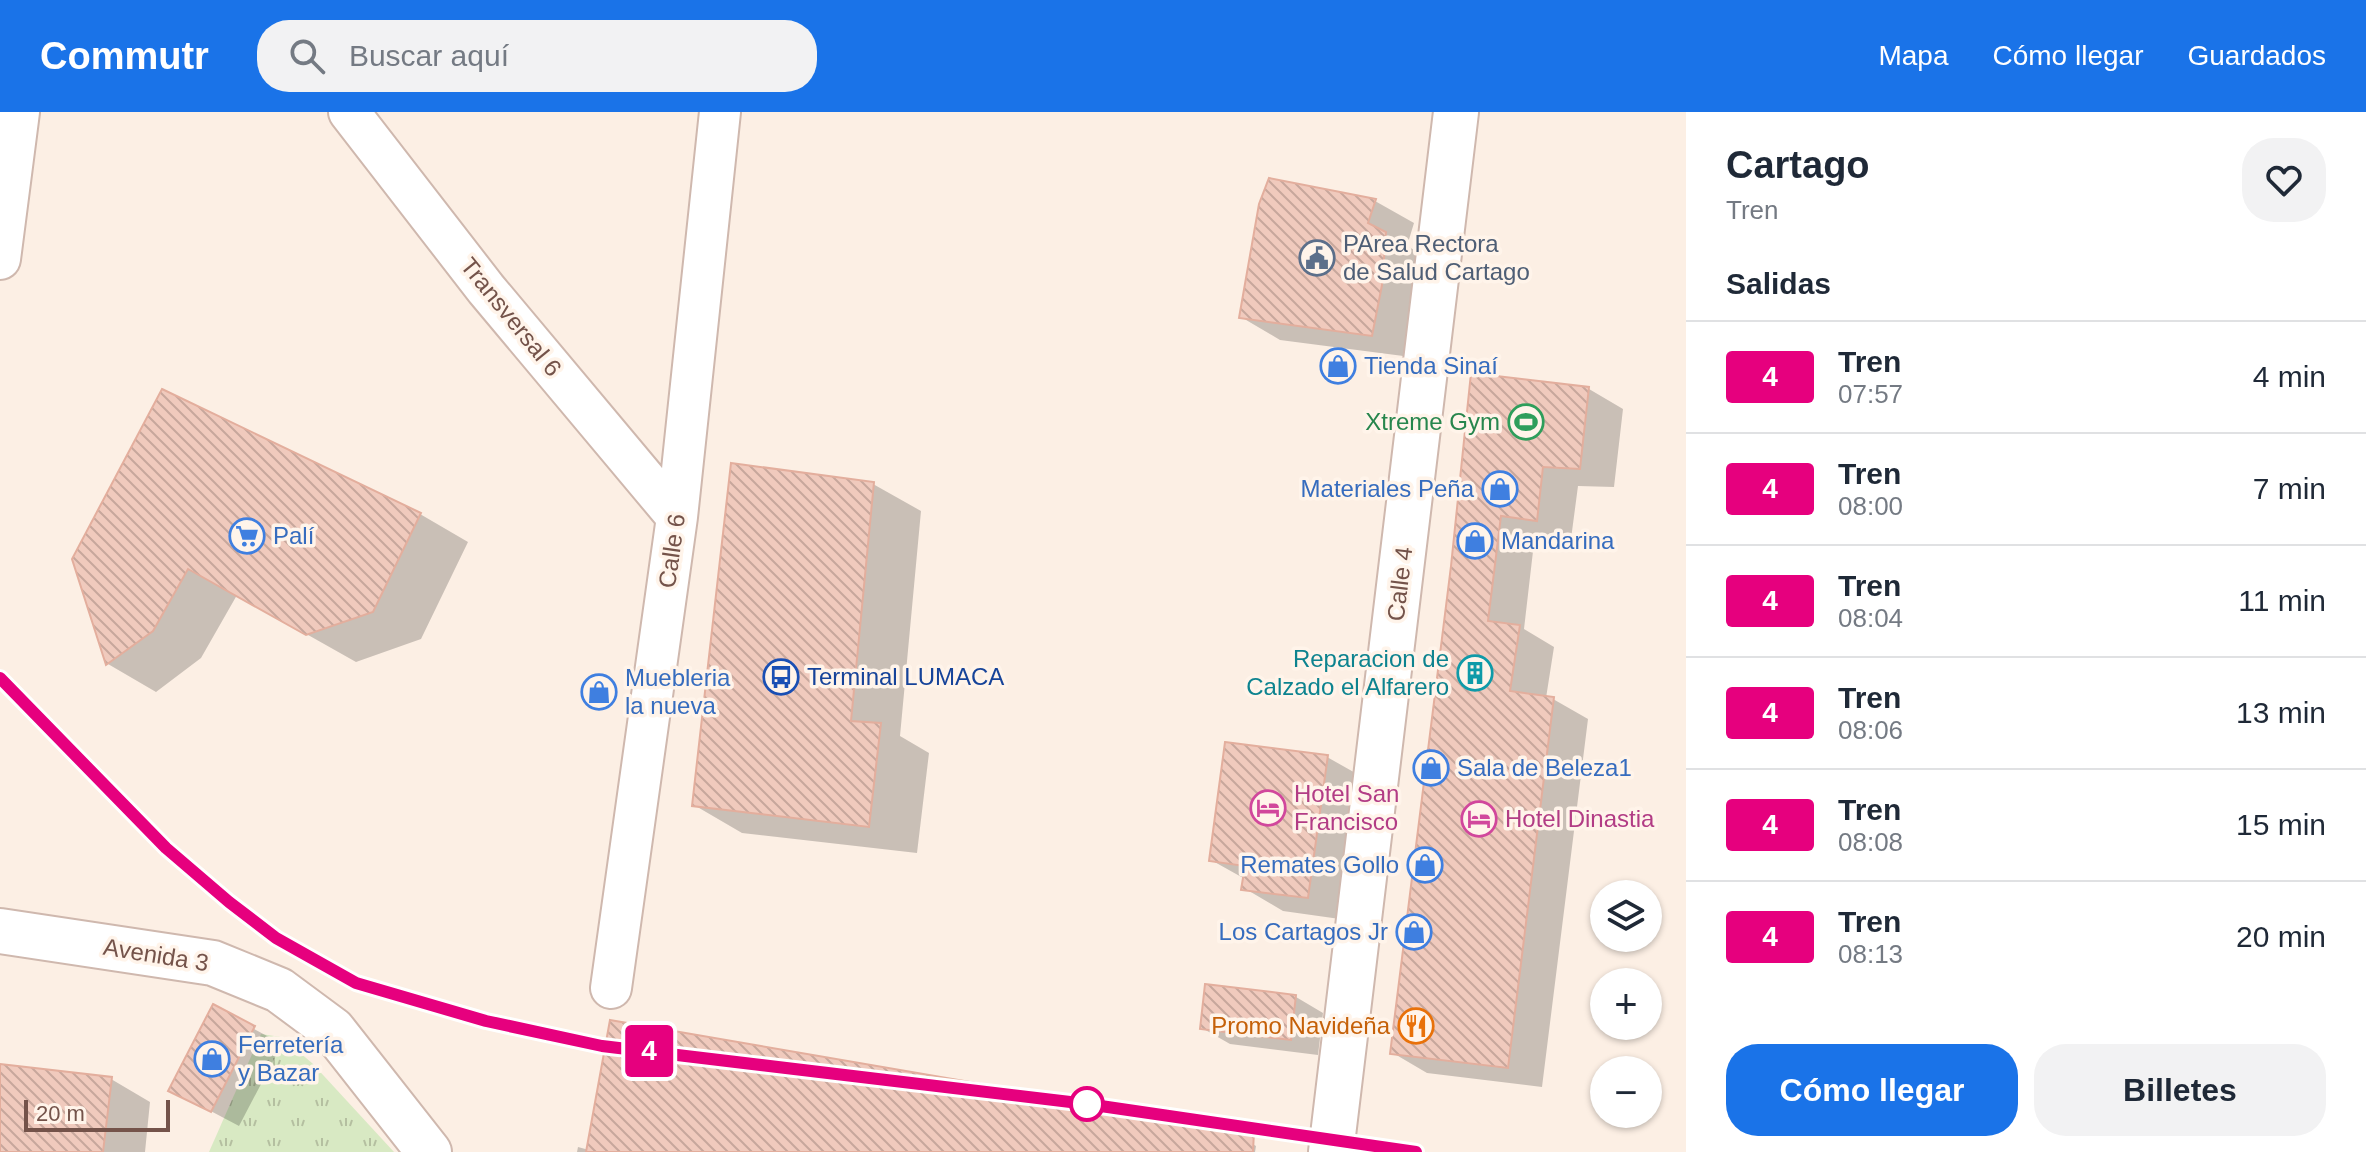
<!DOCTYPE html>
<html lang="es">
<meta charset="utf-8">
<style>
body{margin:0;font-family:Helvetica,sans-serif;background:#f2f2f3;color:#1f2937;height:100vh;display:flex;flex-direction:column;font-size:30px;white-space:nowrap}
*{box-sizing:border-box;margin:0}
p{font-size:26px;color:#747a83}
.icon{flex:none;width:44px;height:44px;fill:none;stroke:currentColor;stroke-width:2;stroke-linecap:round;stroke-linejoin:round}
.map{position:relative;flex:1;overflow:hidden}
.drawer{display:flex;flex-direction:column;background:#fff;width:680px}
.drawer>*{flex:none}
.badge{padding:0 16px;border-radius:6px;font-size:28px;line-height:52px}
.tools{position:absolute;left:1590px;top:768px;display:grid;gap:16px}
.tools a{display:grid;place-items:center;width:72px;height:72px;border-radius:50%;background:#fff;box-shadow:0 2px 6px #0004;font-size:40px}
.scale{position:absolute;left:24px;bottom:20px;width:146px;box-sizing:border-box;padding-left:8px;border:4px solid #74534a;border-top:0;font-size:22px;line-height:28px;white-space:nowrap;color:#74534a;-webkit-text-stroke:6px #fff4ea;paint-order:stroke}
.map>.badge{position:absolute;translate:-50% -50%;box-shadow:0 0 0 4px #fff}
h2{padding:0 40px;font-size:30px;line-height:72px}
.round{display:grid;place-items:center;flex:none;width:84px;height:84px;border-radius:32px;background:#f2f2f3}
.summary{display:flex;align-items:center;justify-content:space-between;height:136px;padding:0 40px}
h1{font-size:38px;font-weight:700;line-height:60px}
.action{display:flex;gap:16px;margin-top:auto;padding:16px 40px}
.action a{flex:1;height:92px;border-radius:32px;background:#1a73e8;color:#fff;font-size:32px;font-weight:700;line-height:92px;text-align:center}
.action a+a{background:#f2f2f3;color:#1f2937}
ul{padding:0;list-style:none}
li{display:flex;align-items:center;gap:24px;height:112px;padding:0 40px;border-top:2px solid #e0e1e3}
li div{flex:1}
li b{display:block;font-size:30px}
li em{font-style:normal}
li .badge{min-width:88px;font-weight:700;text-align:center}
header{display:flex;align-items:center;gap:48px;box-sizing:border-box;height:112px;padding:0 40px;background:#1a73e8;color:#fff}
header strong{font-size:38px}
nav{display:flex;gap:44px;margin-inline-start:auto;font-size:28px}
.search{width:560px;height:72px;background:#f2f2f3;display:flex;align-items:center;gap:20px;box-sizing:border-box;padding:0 28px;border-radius:32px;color:#747a83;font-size:30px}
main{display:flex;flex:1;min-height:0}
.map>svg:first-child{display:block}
.park{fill:url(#park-tufts)}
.shadow{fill:#0003}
.building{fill:url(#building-back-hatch);stroke:#e3ae9d;stroke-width:2}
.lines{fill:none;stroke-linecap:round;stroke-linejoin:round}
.minor-casing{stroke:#cfb8ae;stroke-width:44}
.tertiary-casing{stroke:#cfb8ae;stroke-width:48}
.minor{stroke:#fff;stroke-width:40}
.tertiary{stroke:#fff;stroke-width:44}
.rail{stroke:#b0a3c5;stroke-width:6;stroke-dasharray:12 8;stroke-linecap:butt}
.line-casing{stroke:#fff;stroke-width:18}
.line{stroke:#e6007e;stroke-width:12}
.stop-dot{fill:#fff;stroke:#e6007e;stroke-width:4}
.labels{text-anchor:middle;stroke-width:7;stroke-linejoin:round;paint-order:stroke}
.service-label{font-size:24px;fill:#4e5e75;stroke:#fff4ea;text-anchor:start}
.street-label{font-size:24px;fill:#74534a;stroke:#fff4ea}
.shop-label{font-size:24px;fill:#366cbe;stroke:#fff4ea;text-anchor:start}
.leisure-label{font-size:24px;fill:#27864d;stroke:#fff4ea;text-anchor:end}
.culture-label{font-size:24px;fill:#0d838f;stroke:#fff4ea;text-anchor:end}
.transit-label{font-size:24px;fill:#164399;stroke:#fff4ea;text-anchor:start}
.hotel-label{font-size:24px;fill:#b23c85;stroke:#fff4ea;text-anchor:start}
.food-label{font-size:24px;fill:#c56008;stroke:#fff4ea;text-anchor:end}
</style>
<header>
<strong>Commutr</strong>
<div class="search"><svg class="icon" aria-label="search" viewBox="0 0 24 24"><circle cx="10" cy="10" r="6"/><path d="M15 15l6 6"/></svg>Buscar aquí</div>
<nav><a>Mapa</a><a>Cómo llegar</a><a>Guardados</a></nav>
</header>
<main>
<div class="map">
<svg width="1686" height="1040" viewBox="0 0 1686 1040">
<defs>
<pattern id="park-tufts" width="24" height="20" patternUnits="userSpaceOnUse" patternTransform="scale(2)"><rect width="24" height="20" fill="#d8e9c3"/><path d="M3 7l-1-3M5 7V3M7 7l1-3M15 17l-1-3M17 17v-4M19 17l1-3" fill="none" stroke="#b4bfa0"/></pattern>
<pattern id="building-back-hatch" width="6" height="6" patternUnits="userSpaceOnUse" patternTransform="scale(2)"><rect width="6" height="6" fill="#f0cabd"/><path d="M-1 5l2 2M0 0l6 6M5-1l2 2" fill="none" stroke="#c7a79c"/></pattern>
</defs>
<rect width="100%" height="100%" fill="#fcefe4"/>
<path class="park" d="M261,922L281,925L312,951L394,1040H209Z"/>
<path class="shadow" d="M1375,89L1414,111L1407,134L1425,144L1411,245L1280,228L1241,205Z
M1589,277L1623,297L1614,375L1578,374L1571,427L1535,422L1524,517L1554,535L1546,586L1553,587L1588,607L1542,975L1427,961L1393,941L1453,454Z
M873,372L921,399L900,624L929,641L917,741L742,721L694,693Z
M420,402L468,430L421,527L356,550L237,483L201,546L156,580L108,552L75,447Z
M1327,645L1366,667L1347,808L1283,799L1244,776L1245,767L1211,748Z
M1296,885L1323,901L1318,943L1230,932L1202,916Z
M213,895L282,932L239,1014L171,978Z
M0,954L111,967L150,990L145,1040H0Z
M1225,1016L1256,1034L1255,1040H577L578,1035L589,1038Z"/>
<path class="building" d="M1269,66L1376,87L1368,111L1386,120L1382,173L1372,224L1239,206L1259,92Z
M1471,261L1589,275L1580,357L1543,355L1537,409L1501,404L1488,509L1520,513L1510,579L1554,585L1508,956L1390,942L1451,454Z
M162,277L421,401L373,500L306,523L188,457L153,519L106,553L72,447Z
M731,351L874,370L851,609L881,611L869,715L692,694Z
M1225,630L1328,643L1308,786L1241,778L1245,754L1209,749Z
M1205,872L1296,883L1291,928L1200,917Z
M213,892L255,914L211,1000L168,979Z
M610,908L1254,1019L1253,1040H586Z
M0,952L112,965L103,1040H0Z"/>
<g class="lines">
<defs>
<path id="minor" d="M349,0L486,177L677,405
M0,147L19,0
M611,876L677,405L720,0"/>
<path id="tertiary" d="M0,819L213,851L279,878L333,918L429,1040
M1331,1040L1456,0"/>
</defs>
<use href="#minor" class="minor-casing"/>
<use href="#tertiary" class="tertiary-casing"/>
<use href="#minor" class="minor"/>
<use href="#tertiary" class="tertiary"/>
<path class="rail" d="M0,566L166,736L229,790L276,826L356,871L486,909L602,934L1087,992L1416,1040"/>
</g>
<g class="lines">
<defs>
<path id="line" d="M0,566L166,736L229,790L276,826L356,871L486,909L602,934L1087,992L1416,1040"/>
</defs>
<use href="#line" class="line-casing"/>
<use href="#line" class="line"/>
</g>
<defs>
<symbol id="civic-ring" viewBox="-11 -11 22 22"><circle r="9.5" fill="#fff4ea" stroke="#5c6f8a" stroke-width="1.5"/><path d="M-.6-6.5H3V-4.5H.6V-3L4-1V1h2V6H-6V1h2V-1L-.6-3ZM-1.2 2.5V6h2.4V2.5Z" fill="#5c6f8a"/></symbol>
<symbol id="shop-ring" viewBox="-11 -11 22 22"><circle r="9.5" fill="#fff4ea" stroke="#3f7fe0" stroke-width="1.5"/><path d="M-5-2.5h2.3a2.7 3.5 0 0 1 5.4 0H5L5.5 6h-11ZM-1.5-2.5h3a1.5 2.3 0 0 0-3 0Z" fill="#3f7fe0"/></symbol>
<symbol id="stadium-ring" viewBox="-11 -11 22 22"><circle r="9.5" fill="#fff4ea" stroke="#2e9e5b" stroke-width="1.5"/><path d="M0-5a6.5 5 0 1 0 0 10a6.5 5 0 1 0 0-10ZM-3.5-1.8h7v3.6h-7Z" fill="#2e9e5b"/></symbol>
<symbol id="supermarket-ring" viewBox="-11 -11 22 22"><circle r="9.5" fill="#fff4ea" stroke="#3f7fe0" stroke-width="1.5"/><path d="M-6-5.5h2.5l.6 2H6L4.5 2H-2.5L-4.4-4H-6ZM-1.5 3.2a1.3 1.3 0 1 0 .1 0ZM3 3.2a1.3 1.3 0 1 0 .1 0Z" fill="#3f7fe0"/></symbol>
<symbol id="building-ring" viewBox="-11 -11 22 22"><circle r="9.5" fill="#fff4ea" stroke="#0f9aa8" stroke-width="1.5"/><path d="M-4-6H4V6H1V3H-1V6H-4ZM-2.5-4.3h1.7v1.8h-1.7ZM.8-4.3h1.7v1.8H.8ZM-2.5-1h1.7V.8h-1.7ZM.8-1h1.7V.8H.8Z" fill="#0f9aa8"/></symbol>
<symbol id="bus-ring" viewBox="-11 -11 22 22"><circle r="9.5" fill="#fff4ea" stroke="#1a4fb4" stroke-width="1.5"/><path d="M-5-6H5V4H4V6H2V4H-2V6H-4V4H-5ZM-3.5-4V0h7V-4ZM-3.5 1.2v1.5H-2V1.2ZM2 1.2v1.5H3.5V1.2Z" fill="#1a4fb4"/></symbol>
<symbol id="hotel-ring" viewBox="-11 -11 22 22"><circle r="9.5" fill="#fff4ea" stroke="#d1479c" stroke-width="1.5"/><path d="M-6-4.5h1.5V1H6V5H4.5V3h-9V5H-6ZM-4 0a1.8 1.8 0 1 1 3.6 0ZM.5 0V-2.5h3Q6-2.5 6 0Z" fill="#d1479c"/></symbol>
<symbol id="restaurant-ring" viewBox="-11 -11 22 22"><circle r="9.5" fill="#fff4ea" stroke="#e8710a" stroke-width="1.5"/><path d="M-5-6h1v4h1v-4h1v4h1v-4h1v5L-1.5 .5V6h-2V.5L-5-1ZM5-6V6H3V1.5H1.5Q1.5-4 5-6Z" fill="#e8710a"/></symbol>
</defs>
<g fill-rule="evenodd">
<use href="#civic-ring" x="1297" y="126" width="40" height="40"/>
<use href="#shop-ring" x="1318" y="234" width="40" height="40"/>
<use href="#stadium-ring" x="1506" y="290" width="40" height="40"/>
<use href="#shop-ring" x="1480" y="357" width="40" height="40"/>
<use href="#supermarket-ring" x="227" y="404" width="40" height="40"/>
<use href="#shop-ring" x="1455" y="409" width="40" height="40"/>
<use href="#building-ring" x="1455" y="541" width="40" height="40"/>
<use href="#bus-ring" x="761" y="545" width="40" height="40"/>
<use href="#shop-ring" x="579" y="560" width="40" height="40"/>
<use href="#shop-ring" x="1411" y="636" width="40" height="40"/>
<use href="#hotel-ring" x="1248" y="676" width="40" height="40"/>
<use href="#hotel-ring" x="1459" y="687" width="40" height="40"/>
<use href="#shop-ring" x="1405" y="733" width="40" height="40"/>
<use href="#shop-ring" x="1394" y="800" width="40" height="40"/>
<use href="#restaurant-ring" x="1396" y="894" width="40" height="40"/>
<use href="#shop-ring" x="192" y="927" width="40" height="40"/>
</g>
<circle class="stop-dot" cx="1087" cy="992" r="16"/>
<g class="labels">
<g class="service-label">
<text x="1343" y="140">PArea Rectora<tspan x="1343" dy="28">de Salud Cartago</tspan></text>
</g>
<g class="street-label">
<text transform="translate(511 205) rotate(51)" y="8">Transversal 6</text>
<text transform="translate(672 439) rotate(-82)" y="8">Calle 6</text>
<text transform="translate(1400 472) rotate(-83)" y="8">Calle 4</text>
<text transform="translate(156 843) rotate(9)" y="8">Avenida 3</text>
</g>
<g class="shop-label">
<text x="1364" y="262">Tienda Sinaí</text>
<text x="1474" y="385" text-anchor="end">Materiales Peña</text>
<text x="273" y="432">Palí</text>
<text x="1501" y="437">Mandarina</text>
<text x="625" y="574">Muebleria<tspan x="625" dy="28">la nueva</tspan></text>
<text x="1457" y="664">Sala de Beleza1</text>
<text x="1399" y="761" text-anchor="end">Remates Gollo</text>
<text x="1388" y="828" text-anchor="end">Los Cartagos Jr</text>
<text x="238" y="941">Ferretería<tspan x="238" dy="28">y Bazar</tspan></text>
</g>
<g class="leisure-label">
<text x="1500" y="318">Xtreme Gym</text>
</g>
<g class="culture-label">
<text x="1449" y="555">Reparacion de<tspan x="1449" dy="28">Calzado el Alfarero</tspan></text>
</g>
<g class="transit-label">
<text x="807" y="573">Terminal LUMACA</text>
</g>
<g class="hotel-label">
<text x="1294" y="690">Hotel San<tspan x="1294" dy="28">Francisco</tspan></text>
<text x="1505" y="715">Hotel Dinastia</text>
</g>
<g class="food-label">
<text x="1390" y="922">Promo Navideña</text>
</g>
</g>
</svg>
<div class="tools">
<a><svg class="icon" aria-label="layers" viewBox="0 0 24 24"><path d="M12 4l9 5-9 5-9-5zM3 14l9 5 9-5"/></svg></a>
<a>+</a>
<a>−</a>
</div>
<div class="scale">20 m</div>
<b class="badge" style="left:649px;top:939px;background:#e6007e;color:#fff">4</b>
</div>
<section class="drawer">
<div class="summary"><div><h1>Cartago</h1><p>Tren</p></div><a class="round"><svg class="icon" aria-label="heart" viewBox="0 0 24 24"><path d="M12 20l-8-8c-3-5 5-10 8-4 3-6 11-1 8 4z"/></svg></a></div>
<h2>Salidas</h2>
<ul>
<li><span class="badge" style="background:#e6007e;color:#fff">4</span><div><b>Tren</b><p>07:57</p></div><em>4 min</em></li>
<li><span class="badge" style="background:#e6007e;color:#fff">4</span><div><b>Tren</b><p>08:00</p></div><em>7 min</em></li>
<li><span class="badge" style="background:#e6007e;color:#fff">4</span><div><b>Tren</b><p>08:04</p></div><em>11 min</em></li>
<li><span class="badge" style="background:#e6007e;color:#fff">4</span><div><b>Tren</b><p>08:06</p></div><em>13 min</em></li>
<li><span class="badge" style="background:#e6007e;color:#fff">4</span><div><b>Tren</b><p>08:08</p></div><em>15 min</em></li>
<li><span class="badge" style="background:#e6007e;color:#fff">4</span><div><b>Tren</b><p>08:13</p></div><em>20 min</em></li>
</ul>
<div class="action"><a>Cómo llegar</a><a>Billetes</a></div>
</section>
</main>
